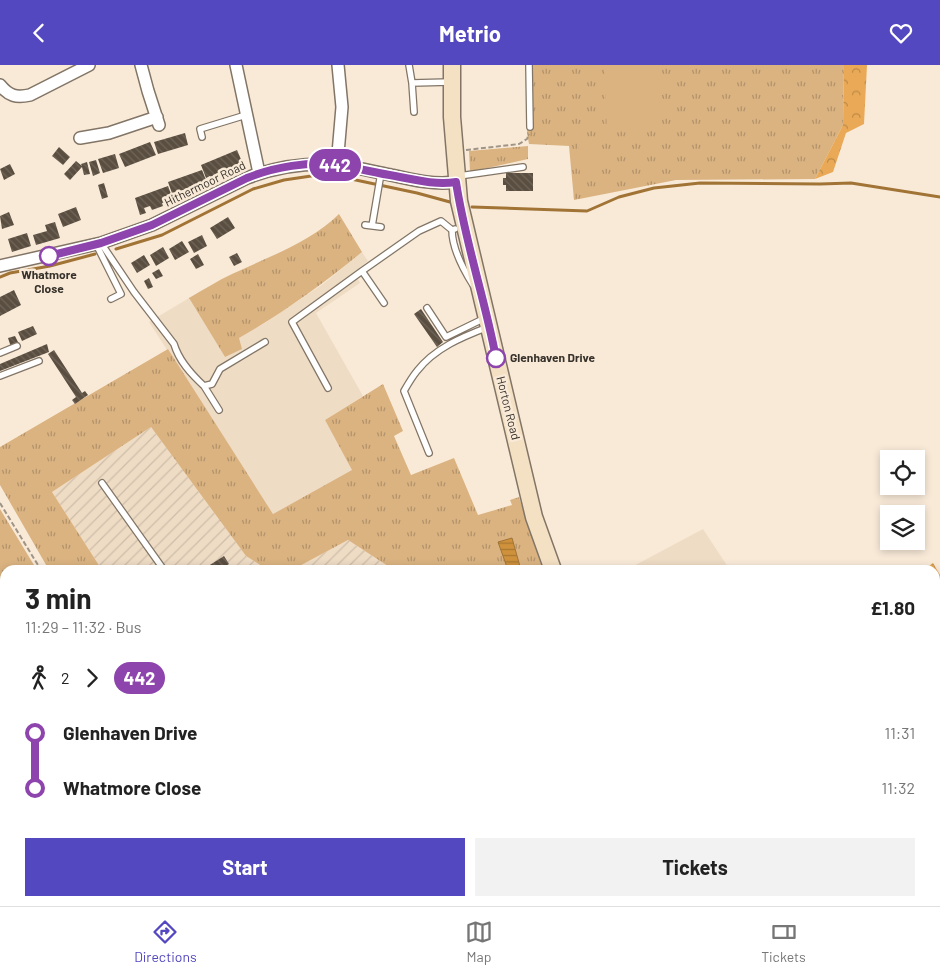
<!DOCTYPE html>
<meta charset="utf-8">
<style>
body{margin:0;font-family:Barlow,sans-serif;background:#f2f2f2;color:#222;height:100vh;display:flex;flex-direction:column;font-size:19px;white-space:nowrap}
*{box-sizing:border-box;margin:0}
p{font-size:16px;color:#767676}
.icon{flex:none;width:28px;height:28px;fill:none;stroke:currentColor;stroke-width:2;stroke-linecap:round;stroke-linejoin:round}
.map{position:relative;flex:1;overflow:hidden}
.side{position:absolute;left:0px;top:500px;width:940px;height:341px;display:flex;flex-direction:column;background:#fff;border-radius:15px 15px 0 0;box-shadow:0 2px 8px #0003}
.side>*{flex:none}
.badge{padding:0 10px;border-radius:16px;font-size:18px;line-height:32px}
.tools{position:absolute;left:880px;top:385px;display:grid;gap:10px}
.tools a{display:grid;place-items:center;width:45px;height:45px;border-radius:0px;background:#fff;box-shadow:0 2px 8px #0003;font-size:25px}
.map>.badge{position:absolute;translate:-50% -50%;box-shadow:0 0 0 2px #fff}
.legs{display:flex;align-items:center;gap:8px;height:55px;padding:0 25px;font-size:16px}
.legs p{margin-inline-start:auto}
.overview{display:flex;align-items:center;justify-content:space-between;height:85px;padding:0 25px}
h1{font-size:28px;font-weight:700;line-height:38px}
.cta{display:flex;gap:10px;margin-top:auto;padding:10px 25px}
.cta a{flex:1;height:58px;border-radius:0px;background:#5348c0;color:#fff;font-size:20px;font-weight:700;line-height:58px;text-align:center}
.cta a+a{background:#f2f2f2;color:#222}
ul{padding:0 25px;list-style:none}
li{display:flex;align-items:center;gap:18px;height:55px;font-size:19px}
li i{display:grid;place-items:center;width:8px;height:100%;margin:0 6px;background:currentColor}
li i::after{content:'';width:12px;height:12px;margin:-6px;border:4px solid;border-radius:50%;background:#fff}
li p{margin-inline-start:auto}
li:first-child i{background:linear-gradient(#0000 50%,currentColor 0)}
li:last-child i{background:linear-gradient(currentColor 50%,#0000 0)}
header{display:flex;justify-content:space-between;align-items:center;height:65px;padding:0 25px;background:#5348c0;color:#fff;font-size:22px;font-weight:700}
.menu{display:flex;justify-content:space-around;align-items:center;height:70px;border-top:1px solid #e0e0e0;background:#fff;font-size:14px;color:#767676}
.menu a{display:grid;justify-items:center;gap:2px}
.menu .on{color:#5348c0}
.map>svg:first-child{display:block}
.built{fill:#efdcc5}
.industrial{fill:url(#industrial-furrows)}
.grass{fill:url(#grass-tufts)}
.forest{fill:url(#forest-crowns)}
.pitch{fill:#dbb381}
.water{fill:url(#water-rules);stroke:#a17436}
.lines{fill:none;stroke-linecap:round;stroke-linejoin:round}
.stream{stroke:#a17436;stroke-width:3}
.building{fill:url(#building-back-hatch)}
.lane-casing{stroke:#827566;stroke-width:8}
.street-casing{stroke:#827566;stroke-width:14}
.secondary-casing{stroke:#827566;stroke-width:19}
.primary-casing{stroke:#a17333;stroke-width:21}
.path{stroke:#9e9487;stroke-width:2;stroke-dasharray:5 2.5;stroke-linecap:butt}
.lane{stroke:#fff;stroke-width:5.5}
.street{stroke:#fff;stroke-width:11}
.secondary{stroke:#f4e0c3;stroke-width:16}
.primary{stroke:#e9c188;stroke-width:19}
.line-1-casing{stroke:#fff;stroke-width:11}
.line-1{stroke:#8e44ad;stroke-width:8}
.stop-1-dot{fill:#fff;stroke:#8e44ad;stroke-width:2.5}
.labels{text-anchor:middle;stroke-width:5;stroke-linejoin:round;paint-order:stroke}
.street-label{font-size:12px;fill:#36312a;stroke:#f9ead8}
.stop-label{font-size:12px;font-weight:bold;fill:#36312a;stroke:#f9ead8}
</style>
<header><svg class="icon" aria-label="back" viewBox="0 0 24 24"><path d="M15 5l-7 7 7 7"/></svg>Metrio<svg class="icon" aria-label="heart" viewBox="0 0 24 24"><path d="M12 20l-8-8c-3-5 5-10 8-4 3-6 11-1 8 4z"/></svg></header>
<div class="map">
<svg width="940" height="841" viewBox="0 0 940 841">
<defs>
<pattern id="industrial-furrows" width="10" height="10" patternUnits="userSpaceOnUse" patternTransform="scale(1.25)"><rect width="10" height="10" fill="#efdcc5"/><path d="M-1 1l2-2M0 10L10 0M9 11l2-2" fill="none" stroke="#cebda9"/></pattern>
<pattern id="grass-tufts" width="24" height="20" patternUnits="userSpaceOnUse" patternTransform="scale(1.25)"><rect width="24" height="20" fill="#dbb381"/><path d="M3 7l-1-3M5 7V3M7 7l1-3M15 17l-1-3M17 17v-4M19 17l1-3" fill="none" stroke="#b2926a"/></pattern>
<pattern id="forest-crowns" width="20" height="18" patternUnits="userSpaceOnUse" patternTransform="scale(1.25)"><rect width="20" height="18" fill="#e9a956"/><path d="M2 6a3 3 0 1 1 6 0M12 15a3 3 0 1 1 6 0" fill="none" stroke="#be8a47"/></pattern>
<pattern id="water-rules" width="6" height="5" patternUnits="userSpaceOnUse" patternTransform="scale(1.25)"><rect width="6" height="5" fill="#cf913b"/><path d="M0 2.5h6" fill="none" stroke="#a97732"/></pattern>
<pattern id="building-back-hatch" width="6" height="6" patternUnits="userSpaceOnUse" patternTransform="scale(1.25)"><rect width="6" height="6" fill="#5a4e40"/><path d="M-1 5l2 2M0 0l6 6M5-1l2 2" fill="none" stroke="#6f6559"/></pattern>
</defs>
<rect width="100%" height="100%" fill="#f9ead8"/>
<path class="built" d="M362,187L368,196L354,207L360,218L316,248L363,331L325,355L353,405L273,449L149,257L189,233L225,292L238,273L265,258L323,219Z
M703,464L730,505H626Z"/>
<path class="industrial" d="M151,362L246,491L268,505H102L52,427Z
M348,475L394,505H292Z
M395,836H498L494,841H400Z"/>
<path class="grass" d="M530,0H844L843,60L815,114L676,115L574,135L569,81L529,79L527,68Z
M528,81V94L470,107L469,86Z
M339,149L362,187C323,219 283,248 239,273L242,284L225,292L189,233C203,225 217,216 232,209C268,192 311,177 339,149Z
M168,284L273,449L352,405L325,355L383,319L403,366L394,371L411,410L454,393L478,450L512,440L510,435L519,432L543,505H394L348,475L292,505H268L246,491L151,362L52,427L102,505H49L0,420V382Z
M0,444L37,505H5V667L0,661Z
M940,794V841H756L763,836H935V797Z
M159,836H337L342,841H164Z
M346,836H395L400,841H351Z
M498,836H653L648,841H494Z"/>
<path class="forest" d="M844,0H867L864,59L846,68L833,107L815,114L843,60Z
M933,498L940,510V530L935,535V505H924Z
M940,580V624L935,628V585Z
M935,738L940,745V788L935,781Z"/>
<path class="pitch" d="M604,0H658L661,65L607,67Z
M578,80H596L598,108L580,109Z"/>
<path class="water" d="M512,473L521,505H508L498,477Z
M0,661L5,667V836H159L164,841H0Z"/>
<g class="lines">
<path class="stream" d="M472,142L587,146L619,132L654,123L700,118L820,119L851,118L940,132
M116,184L162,170L253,124L284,115L318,110L351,114L417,128L450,137
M0,212L10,208L50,201L95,189"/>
</g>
<path class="building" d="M185,68L188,80L158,89L154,77Z
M150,77L156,90L125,102L119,89Z
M59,82L70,92L63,100L52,91Z
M237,85L243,99L228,107L227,104L220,107L221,109L211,114L210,111L206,113L201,100Z
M115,89L119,103L103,108L98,94Z
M96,95L100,108L93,111L89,97Z
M76,96L82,101L81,99L87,97L90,109L84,110L82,102L70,115L64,109Z
M10,99L15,109L4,115L0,104Z
M202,105L208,120L203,121V119L195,122L196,124L187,127L186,124L177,127L178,129L173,131L168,117Z
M506,108H533V126H506V120H503V113H506Z
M104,118L108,132L102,134L98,120Z
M168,121L174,137L169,138L168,136L162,138L163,141L152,145L150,141L144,143L146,148L140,150L135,133Z
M76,142L81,155L63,162L58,149Z
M9,147L14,160L2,164L0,151Z
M228,152L235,163L217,174L210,163Z
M55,157L60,173L36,180L33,170L47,166L45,160Z
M27,168L31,181L12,187L8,174Z
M202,170L207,181L194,188L188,177Z
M182,176L189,187L175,195L169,184Z
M163,182L169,193L156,201L150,190Z
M237,188L242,197L234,201L229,192Z
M198,189L204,200L196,204L190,194Z
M144,190L150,200L137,208L131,198Z
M159,204L163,211L156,214L152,208Z
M149,213L153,222L148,224L144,216Z
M14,225L21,240L0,251V232Z
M421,244L443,277L437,282L414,249Z
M33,261L37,269L22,276L18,267Z
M15,271L19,279L11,282L8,273Z
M47,279L49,287L0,306V299Z
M54,285L82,328L85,326L88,330L75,339L72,335L76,332L48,289Z
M224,491L229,499L219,505H202Z"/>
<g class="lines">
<defs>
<path id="lane" d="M409,0L412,18
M529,0L530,62
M414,47L412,18L450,17
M202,72L200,64L246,50
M459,111L523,102
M365,160L381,162
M372,161L381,108
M455,164L452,165C452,184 463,204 473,220
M101,178L134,227L174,279C179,296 191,309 204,321L212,319L220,304L265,277
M96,179L121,229L111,234
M384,238L362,206L419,166L441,156L452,165
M427,243L446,272L485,253
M0,288L17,281
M0,311L39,296
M204,321L219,345
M328,323L292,257L362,206
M429,388L404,326C408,319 412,312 417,306C435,283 462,272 488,262
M102,418L164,505"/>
<path id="street" d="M141,0L148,26L159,60
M236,0L259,108
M0,20C9,31 16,33 30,30L89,0
M80,73L109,68L157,52
M337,100L342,42L338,0
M0,201L101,178L152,160L247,113C270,104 298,99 323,99C345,99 369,106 391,110C413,115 434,120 456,117"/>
<path id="secondary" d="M452,0V52L459,136L534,452L553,505"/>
<path id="primary" d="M935,572L940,568
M666,841L671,836
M683,841L687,836"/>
</defs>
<use href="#lane" class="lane-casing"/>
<use href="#street" class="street-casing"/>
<use href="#secondary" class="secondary-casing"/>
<use href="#primary" class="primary-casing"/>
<path class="path" d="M466,85L519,79L527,74L529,69
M0,438L41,505
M340,836L345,841"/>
<use href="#lane" class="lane"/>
<use href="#street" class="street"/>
<use href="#secondary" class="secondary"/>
<use href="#primary" class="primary"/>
</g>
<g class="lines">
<defs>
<path id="line-1" d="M49,191L101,178L152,160L247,113C274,102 309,96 338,100C357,103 376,108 395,111C416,115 435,120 456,117C465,177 485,234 496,293"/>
</defs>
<use href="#line-1" class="line-1-casing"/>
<use href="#line-1" class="line-1"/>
</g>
<g class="stop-1-dot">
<circle cx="49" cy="191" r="9"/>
<circle cx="496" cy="293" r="9"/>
</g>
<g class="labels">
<g class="street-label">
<text transform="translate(205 119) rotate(-26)" y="4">Hithermoor Road</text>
<text transform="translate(508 343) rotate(76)" y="4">Horton Road</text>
</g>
<g class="stop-label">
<text x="49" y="214">Whatmore<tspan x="49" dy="14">Close</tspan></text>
<text x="510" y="297" text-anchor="start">Glenhaven Drive</text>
</g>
</g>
</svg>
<div class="tools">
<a><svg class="icon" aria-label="locate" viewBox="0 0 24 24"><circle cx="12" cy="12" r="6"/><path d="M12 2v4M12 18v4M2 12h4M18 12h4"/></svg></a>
<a><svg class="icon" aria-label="layers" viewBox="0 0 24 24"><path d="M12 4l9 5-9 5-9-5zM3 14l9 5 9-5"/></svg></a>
</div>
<b class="badge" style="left:335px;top:100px;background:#8e44ad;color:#fff">442</b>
<section class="side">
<div class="overview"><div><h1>3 min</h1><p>11:29 – 11:32 · Bus</p></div><b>£1.80</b></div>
<div class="legs"><svg class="icon" aria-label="walk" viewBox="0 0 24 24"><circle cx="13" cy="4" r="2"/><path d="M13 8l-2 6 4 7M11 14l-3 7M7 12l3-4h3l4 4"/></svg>2<svg class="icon" aria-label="forward" viewBox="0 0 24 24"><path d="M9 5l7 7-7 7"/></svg><b class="badge" style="background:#8e44ad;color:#fff">442</b></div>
<ul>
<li><i style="color:#8e44ad"></i><b>Glenhaven Drive</b><p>11:31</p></li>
<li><i style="color:#8e44ad"></i><b>Whatmore Close</b><p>11:32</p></li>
</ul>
<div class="cta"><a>Start</a><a>Tickets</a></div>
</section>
</div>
<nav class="menu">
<a class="on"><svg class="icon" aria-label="directions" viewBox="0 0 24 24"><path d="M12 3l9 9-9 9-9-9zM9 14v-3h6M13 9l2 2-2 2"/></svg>Directions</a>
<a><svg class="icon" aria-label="map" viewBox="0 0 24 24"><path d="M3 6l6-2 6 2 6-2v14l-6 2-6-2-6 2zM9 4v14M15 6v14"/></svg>Map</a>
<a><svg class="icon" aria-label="tickets" viewBox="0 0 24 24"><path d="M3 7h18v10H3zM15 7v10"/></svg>Tickets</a>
</nav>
